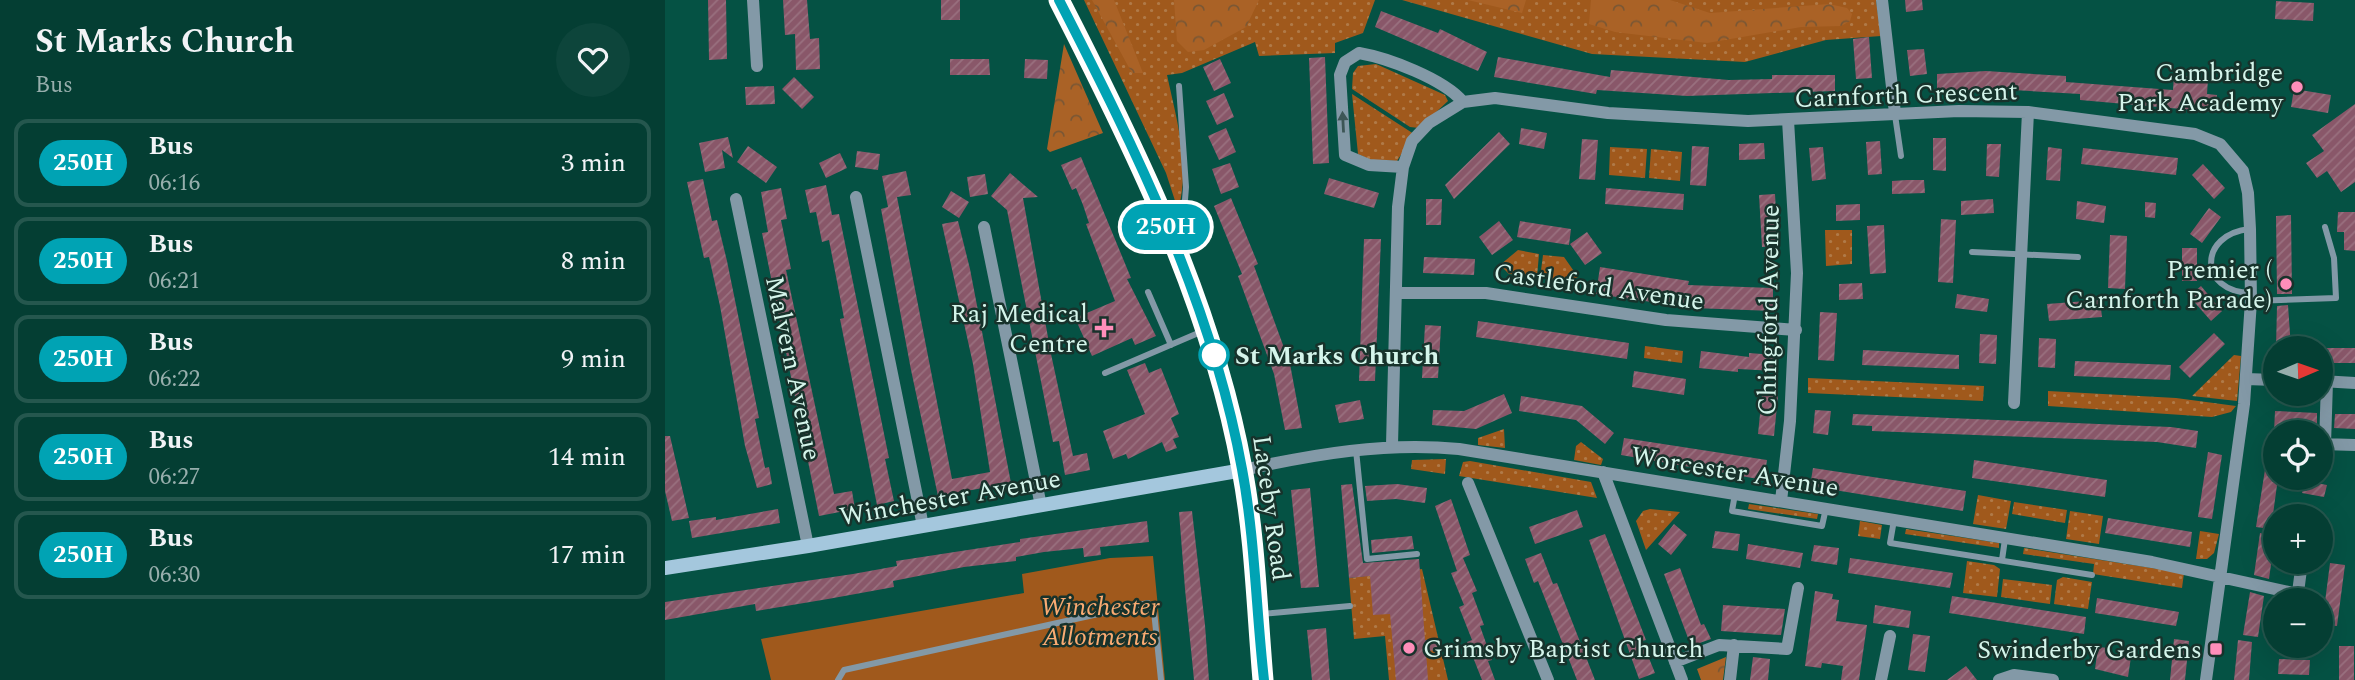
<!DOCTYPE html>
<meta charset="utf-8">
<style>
body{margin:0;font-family:Spectral,serif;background:#0d453b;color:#f1f3f6;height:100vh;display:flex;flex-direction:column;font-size:26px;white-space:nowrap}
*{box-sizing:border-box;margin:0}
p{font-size:23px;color:#97aeac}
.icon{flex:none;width:38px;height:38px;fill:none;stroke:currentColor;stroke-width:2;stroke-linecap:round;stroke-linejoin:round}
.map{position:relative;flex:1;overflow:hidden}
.panel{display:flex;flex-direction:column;background:#043e33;width:665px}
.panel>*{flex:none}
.badge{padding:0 14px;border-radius:23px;font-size:24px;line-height:46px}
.needle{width:46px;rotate:88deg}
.buttons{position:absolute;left:1598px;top:336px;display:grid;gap:14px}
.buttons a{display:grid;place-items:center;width:70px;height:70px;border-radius:50%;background:#043e33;box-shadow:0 7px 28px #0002,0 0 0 2px #25574e;font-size:35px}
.map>.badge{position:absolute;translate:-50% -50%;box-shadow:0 0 0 4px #fff}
.round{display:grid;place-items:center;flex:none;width:74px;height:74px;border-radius:37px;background:#0d453b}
.headline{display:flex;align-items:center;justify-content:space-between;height:119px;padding:0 35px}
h1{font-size:33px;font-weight:700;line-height:52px}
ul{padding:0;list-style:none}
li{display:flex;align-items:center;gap:21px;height:88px;margin:0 14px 10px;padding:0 21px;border:4px solid #25574e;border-radius:14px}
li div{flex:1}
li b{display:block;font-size:26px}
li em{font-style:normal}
li .badge{min-width:77px;font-weight:700;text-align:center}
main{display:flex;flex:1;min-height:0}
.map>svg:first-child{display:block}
.grass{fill:url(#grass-dots)}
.forest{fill:url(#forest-crowns)}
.garden{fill:#a0591c}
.building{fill:url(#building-hatch)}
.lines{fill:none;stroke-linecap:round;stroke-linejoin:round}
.lane{stroke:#8399a7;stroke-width:6}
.street{stroke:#8399a7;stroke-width:12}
.secondary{stroke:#a4c7dd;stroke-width:14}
.highway{stroke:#fff;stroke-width:21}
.oneway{fill:#3d5656}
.line-casing{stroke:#fff;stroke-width:16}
.line{stroke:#00a3b4;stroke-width:10}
.poi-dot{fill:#ff8eba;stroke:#17322b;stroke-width:2.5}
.stop-dot{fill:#fff;stroke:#00a3b4;stroke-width:3.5}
.labels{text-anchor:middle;stroke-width:5;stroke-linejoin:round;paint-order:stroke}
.poi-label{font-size:26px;fill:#d5f5eb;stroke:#17322b;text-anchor:end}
.street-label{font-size:26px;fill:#d5f5eb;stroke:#17322b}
.stop-label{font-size:26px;font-weight:bold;fill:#d5f5eb;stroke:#17322b;text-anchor:start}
.park-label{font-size:26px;font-style:italic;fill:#faab72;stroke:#17322b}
</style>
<main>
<section class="panel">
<div class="headline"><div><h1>St Marks Church</h1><p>Bus</p></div><a class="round"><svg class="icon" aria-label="heart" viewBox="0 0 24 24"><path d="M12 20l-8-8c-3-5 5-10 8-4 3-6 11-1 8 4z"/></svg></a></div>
<ul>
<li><span class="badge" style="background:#00a3b4;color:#fff">250H</span><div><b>Bus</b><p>06:16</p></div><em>3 min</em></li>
<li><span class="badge" style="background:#00a3b4;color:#fff">250H</span><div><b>Bus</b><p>06:21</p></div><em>8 min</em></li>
<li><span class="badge" style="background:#00a3b4;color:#fff">250H</span><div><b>Bus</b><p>06:22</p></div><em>9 min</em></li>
<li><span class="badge" style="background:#00a3b4;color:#fff">250H</span><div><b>Bus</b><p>06:27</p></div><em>14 min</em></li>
<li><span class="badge" style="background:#00a3b4;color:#fff">250H</span><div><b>Bus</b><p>06:30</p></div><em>17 min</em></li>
</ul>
</section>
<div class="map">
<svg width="1690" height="680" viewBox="0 0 1690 680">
<defs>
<pattern id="grass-dots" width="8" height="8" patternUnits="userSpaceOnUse" patternTransform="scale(1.75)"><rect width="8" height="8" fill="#a0591c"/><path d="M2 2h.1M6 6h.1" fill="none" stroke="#b07a48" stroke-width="1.8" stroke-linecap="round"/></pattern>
<pattern id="forest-crowns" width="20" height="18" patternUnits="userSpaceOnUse" patternTransform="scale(1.75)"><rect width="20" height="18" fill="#aa6226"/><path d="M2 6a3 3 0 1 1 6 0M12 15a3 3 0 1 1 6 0" fill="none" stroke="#7a5734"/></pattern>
<pattern id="building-hatch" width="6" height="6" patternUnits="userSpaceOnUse" patternTransform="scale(1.75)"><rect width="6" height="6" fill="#895769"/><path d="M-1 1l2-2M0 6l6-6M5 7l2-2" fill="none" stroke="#99707f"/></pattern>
</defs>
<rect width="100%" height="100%" fill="#055244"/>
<path class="grass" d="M419,0H710L698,33L670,43V53L594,56L590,42L517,73L502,75C511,117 526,167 513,210L501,173Z
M737,0H1211L1216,36L1161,40L1080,62L927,54Z
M711,64L780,95L783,101L754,128L745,127L687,89L688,73L693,66Z
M687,94L749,134L732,161L706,160L693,154Z
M945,147L982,149L980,178L944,175Z
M986,149L1017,152L1015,181L984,178Z
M1160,230H1187V264L1161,266Z
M853,250L874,254L872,277L844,274L835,265Z
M878,255L899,257L913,277L904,282L875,278Z
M980,346L1018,351L1017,363L979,358Z
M1569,355L1576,356L1572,401L1527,396Z
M1143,378L1319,386L1318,401L1143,393Z
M1383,391L1511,398L1571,406L1566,412L1547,417L1383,406Z
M839,429L840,448L813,445V438Z
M916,442L938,459L936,465L909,460L911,446Z
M781,459L780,474L746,469L747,460Z
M805,461L926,482L932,498L794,476L798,462Z
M1313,495L1346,501L1341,529L1308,524Z
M1349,502L1402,510L1400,523L1347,514Z
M1084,504L1153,514L1152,519L1083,509Z
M985,509L1015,512L981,550L971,521L978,511Z
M1405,511L1438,516L1434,544L1401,539Z
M1195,521L1217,525L1215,539L1193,536Z
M1241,529L1334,543V548L1240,534Z
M1535,531L1554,534L1549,553L1542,559H1531Z
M1359,548L1519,573L1517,588L1428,574L1429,564L1358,554Z
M1302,561L1329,565L1335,569L1332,597L1298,593Z
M757,569L783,680H724L720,636L689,639L684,578Z
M1398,577L1427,582L1423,609L1389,604L1392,580Z
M1338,579L1387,585L1385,604L1336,597Z"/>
<path class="forest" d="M427,0H449L478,73H467Z
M509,0H594L581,27L539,50L523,52L512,41Z
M803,0H861L857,13Z
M926,0H1005L1045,13L1164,4L1182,8L1187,14L1185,21L1176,26L1136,27L1042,43L950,32L924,24Z
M399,44L438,133L385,152L382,149Z
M1061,657L1058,680H1036L1032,669Z"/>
<path class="garden" d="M488,556L500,680H106L96,639L359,593L357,574L445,558Z"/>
<path class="building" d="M43,0H61L62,59L44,60Z
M118,0H142L145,39L154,38L155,69L131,70L130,34L120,35Z
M276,0H295V20H276Z
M1240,0H1257L1258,10L1241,12Z
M1611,1L1649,3L1648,21L1610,19Z
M716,11L773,33L775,29L822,52L813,71L710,27Z
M1204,37L1207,78L1191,79L1188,39Z
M1259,49L1262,74L1245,76L1242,50Z
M660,57L664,163L648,164L644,58Z
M833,57L945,77L946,70L1064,80L1107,79V75H1170V91L1022,96L932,90L931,94L829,77Z
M285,59H324L325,75H285Z
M360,59L383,60L382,79L359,78Z
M555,59L566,83L549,91L538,67Z
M1321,71L1401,76V82L1508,90L1509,75L1543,79L1542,94L1552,95L1550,112L1415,100V94L1314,88V90L1272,91V74Z
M129,77L149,97L137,109L117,89Z
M109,86L110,104L81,105L80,87Z
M1629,89L1666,95L1663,113L1626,107Z
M559,93L569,117L552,125L541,101Z
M1690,104V182L1676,192L1662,171L1652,178L1641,163L1659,151L1647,135Z
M561,128L571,152L554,160L543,136Z
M856,128L882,133L879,149L854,144Z
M834,132L845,144L789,199L780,185Z
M63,137L68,158L57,150L60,168L40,172L34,143Z
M1268,138H1281V171L1268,170Z
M917,139L933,140L930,180L914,179Z
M1215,141L1217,174L1203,175L1201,142Z
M1099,143L1100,159L1074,160V144Z
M1322,144H1336L1334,177L1321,176Z
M83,146L112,167L101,183L72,162Z
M1027,146L1044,147L1041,186L1025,185Z
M1158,147L1161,179L1147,181L1144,148Z
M1383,147L1397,149L1395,181L1381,180Z
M1418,148L1513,158L1511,175L1416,164Z
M192,151L215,154L213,170L190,167Z
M175,153L182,168L161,178L154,163Z
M416,157L466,278L462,279L491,336L470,345L467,338L427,356L410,318L450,301L421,224L424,223L418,205L411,188L407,190L396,165Z
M565,163L574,187L556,194L547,169Z
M1538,164L1560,188L1549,199L1527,175Z
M241,171L246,195L232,197L287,479L325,472L308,364L277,224L293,221L305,269L346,483L273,496L246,370L216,209L223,207L217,176Z
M345,173L373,197L358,198L386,354L408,456L422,453L425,470L400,475L394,441L388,442L342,210L326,196Z
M320,174L323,194L305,197L302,177Z
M664,178L714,193L709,208L659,194Z
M38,179L47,221L52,220L62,261L94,418L90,419L100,468L104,467L107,484L92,488L80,446L55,306L44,257L39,258L22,182Z
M1242,180H1259L1260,193L1227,194V181Z
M161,185L167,215L174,214L224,458L220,459L229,501L212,505L175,319L179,318L164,240L157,242L151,212L145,213L140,190Z
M116,188L122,219L116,220L126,269L121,270L169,494L187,491L190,509L154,516L97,233L103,232L96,192Z
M941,188L1019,194L1018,210L940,204Z
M286,191L304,202L294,218L277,207Z
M1110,194L1113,246L1097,247L1094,195Z
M566,198L593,264L589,266L625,364L637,428L620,430L609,374L573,276L577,274L549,206Z
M761,199H777L776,225H761Z
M1328,199L1329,213L1296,215V201Z
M1412,201L1441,206L1439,223L1411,219Z
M1480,202L1491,203L1490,218L1480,217Z
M1195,204V220L1171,221V205Z
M1544,208L1556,217L1537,243L1525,234Z
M1673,212H1690V251L1679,250V232H1672Z
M1626,215L1627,294H1612L1611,216Z
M1276,219L1291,220L1288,283L1273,282Z
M834,221L848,240L827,255L814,237Z
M855,221L906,229L904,245L852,237Z
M1219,225L1221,273L1205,274L1202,226Z
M922,232L937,253L920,265L905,244Z
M1445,235L1462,236L1460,289L1443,288Z
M699,239H716L710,381H694Z
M1517,248H1532V281H1517Z
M759,257L810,259L809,275L758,273Z
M935,267L1024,281L1023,285L1108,288V311L1028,308L931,294Z
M1197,283L1198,299L1174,300V284Z
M1536,286L1557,311L1546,321L1524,296Z
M1292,294L1324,299L1322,312L1290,308Z
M1435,300L1437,317L1384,321L1382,304Z
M1623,305L1626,348H1611L1612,306Z
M1155,312L1172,313L1169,361L1153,360Z
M813,321L964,343L962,359L811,337Z
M760,325L776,326L773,378H757Z
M1549,333L1560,344L1525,378L1514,367Z
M1315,334L1332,335L1331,364L1314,363Z
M1374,338L1391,339L1390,368L1373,367Z
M1656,348H1690V363H1656Z
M1198,350L1294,355V369L1197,365Z
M1036,351L1084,357V353L1110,355V371L1073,369V372L1034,368Z
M1410,361L1506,365L1505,380L1409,376Z
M480,363L484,373L496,368L514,414L506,418L514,437L508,439L512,448L501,452L497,442L463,459L461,454L448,459L438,431L480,414L462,370Z
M969,371L1021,379L1019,395L967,387Z
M839,394L847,413L811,429L767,425L768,410L799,411Z
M1097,394L1113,396L1109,436L1093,434Z
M856,396L917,406L949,433L940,444L911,420L854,411Z
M695,400L699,419L674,423L670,405Z
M1150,410L1166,411L1163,435L1148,433Z
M1610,411L1652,413V428L1621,427L1620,432H1609Z
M1188,414L1506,427L1533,431L1531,448L1492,442L1207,431V426L1187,425Z
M1670,414H1690V429L1669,428Z
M0,436H5L24,518L7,521L0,491Z
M959,438L1102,460L1099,480L956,455Z
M1604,444L1610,445V478H1613L1606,529L1591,527Z
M1543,452L1557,455L1547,519L1533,517Z
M1309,460L1442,480L1440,497L1307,478Z
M1148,468L1301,491L1298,511L1145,486Z
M1640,481L1662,485L1659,497L1637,493Z
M687,484L698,563L754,559L760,640L772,639V650L761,651L763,680H731L725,614L708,615L705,576L684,578L676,485Z
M732,484L762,488L760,503L731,499L702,501L700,486Z
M645,488L654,587L636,588L626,490Z
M786,499L805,555L798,558L812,591L807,593L819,625L815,626L827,660L823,661L830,680H817L802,642L807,640L794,607L799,605L786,573L792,571L770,506Z
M113,509L115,523L27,538L24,521L51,517V520Z
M912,510L918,527L870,544L864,527Z
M527,511L540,625L544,680H529L520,589L514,512Z
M1443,518L1527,532L1525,547L1440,533Z
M482,521L484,542L435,547L436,555L419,557L418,548L379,552L351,557V561L299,567L228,581L229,587L163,599L91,611L90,604L0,620V602L188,574L232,566L231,561L355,542V539Z
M1009,524L1022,535L1006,555L993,544Z
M1050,531L1075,534L1073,551L1047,548Z
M1595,533L1610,536L1604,579L1589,575Z
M940,534L981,640L977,641L990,673L974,679L924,540Z
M747,536L749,549L707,553L706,540Z
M1083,544L1138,553L1135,568L1081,559Z
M1149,545L1174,548L1172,565L1146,561Z
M876,553L888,584L892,583L930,680H912L873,581L869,583L860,559Z
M1185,558L1288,573L1285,588L1183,573Z
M1665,563L1680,565L1672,626L1657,625Z
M1015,568L1036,625L1039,624L1046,639L1026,646L999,574Z
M1150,591L1168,594L1167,599L1174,600L1171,621L1202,625L1194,680H1176L1178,666L1157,663L1156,668L1140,666Z
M1585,592L1599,596L1593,637L1578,635Z
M1287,596L1421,617L1419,634L1284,613Z
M1432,598L1514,612L1511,626L1430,613Z
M1058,605L1120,609L1116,635L1056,631Z
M1210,605L1246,611L1244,628L1208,623Z
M661,628L665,680H647L642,630Z
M1248,634L1265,636L1260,672L1243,670Z
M1509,639L1524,641L1520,680H1505Z
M1573,640L1587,642L1584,680H1569Z
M1674,646H1689V680H1674Z
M1433,647L1444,648L1443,654L1466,657L1463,677L1430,669Z
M1088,657L1105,659L1103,680H1085Z
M1614,659L1645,660L1644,675L1613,674Z
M1301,666L1312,680H1282Z"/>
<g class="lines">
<path class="lane" d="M1230,115L1236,156
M507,223L520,200L521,187L514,86
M1585,229C1533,234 1533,292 1586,293
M1307,252L1413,257
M483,292L506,345
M1586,301L1671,298L1669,258L1660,227
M440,373L538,331
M691,450L702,559L752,554
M1070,494L1067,511L1157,526L1161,508
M1229,520L1225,543L1427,575
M1337,560L1340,539
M597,614L685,606
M173,680L179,670L483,603L489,611L496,680"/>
<path class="street" d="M88,0L92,66
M1217,0L1230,113
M738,167L704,165L680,155L675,75L680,62L694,53C723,58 779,79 798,102
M191,197L258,526
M71,199L143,546
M319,227L376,506
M731,293H821L1001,320L1131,330
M1581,379L1610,380
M1656,381L1690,383
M1349,403L1363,112
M1656,444L1690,445
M1660,444L1662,382
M727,445L733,207L738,167L747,141L764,123L798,102L830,98L943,113L1083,121L1294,111L1363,112L1530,134L1555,144L1578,171L1583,193L1585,229L1586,301L1579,404L1541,680
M578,470C650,454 720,442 794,449L1487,562L1633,594
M938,472L1017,680
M803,483L883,680
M1116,501L1125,421L1132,273L1123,120
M1632,600L1637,562
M1010,662L1054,645L1122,649L1133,588
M1065,680L1069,645
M1216,680L1225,636
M1334,680L1349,675L1388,680"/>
<path class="secondary" d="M0,568L143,546L578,470"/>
<path class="highway" d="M394,0C470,148 547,304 577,469C590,537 592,610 598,680"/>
</g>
<defs><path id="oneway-solid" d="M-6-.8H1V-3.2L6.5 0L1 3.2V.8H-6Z" transform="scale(1.75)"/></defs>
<use class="oneway" href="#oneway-solid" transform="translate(678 122) rotate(-93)"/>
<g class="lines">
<defs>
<path id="line" d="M394,0C470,148 547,303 577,469C590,538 591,610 599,680"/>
</defs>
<use href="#line" class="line-casing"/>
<use href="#line" class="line"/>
</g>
<g class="poi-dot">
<circle cx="1632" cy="87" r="7"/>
<circle cx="1621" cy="284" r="7"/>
<path d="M435.5 317.5h7v7h7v7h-7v7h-7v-7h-7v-7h7z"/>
<circle cx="744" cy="648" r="7"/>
<rect x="1544" y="642" width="14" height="14" rx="3.5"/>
</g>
<circle class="stop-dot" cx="549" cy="355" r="14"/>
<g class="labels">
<g class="poi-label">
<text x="1618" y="81">Cambridge<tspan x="1618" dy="30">Park Academy</tspan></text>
<text x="1607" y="278">Premier (<tspan x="1607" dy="30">Carnforth Parade)</tspan></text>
<text x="423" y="322">Raj Medical<tspan x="423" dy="30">Centre</tspan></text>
<text x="758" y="657" text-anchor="start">Grimsby Baptist Church</text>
<text x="1537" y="658">Swinderby Gardens</text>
</g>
<g class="street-label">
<text transform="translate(1241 94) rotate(-2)" y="9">Carnforth Crescent</text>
<text transform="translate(934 286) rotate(8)" y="9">Castleford Avenue</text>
<text transform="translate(1103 310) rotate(-89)" y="9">Chingford Avenue</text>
<text transform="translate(129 368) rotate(78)" y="9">Malvern Avenue</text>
<text transform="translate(1070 471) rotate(9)" y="9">Worcester Avenue</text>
<text transform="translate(285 497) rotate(-10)" y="9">Winchester Avenue</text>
<text transform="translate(607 508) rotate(82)" y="9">Laceby Road</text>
</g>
<g class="stop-label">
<text x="570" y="364">St Marks Church</text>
</g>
<g class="park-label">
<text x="435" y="615">Winchester<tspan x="435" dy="30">Allotments</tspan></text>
</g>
</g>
</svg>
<div class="buttons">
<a><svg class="needle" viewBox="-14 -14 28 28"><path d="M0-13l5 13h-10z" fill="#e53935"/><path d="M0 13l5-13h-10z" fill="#97aeac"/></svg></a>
<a><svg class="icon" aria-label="locate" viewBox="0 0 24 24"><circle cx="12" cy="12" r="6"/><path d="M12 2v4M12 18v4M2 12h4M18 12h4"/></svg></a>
<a>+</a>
<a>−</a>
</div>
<b class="badge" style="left:501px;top:227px;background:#00a3b4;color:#fff">250H</b>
</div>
</main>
